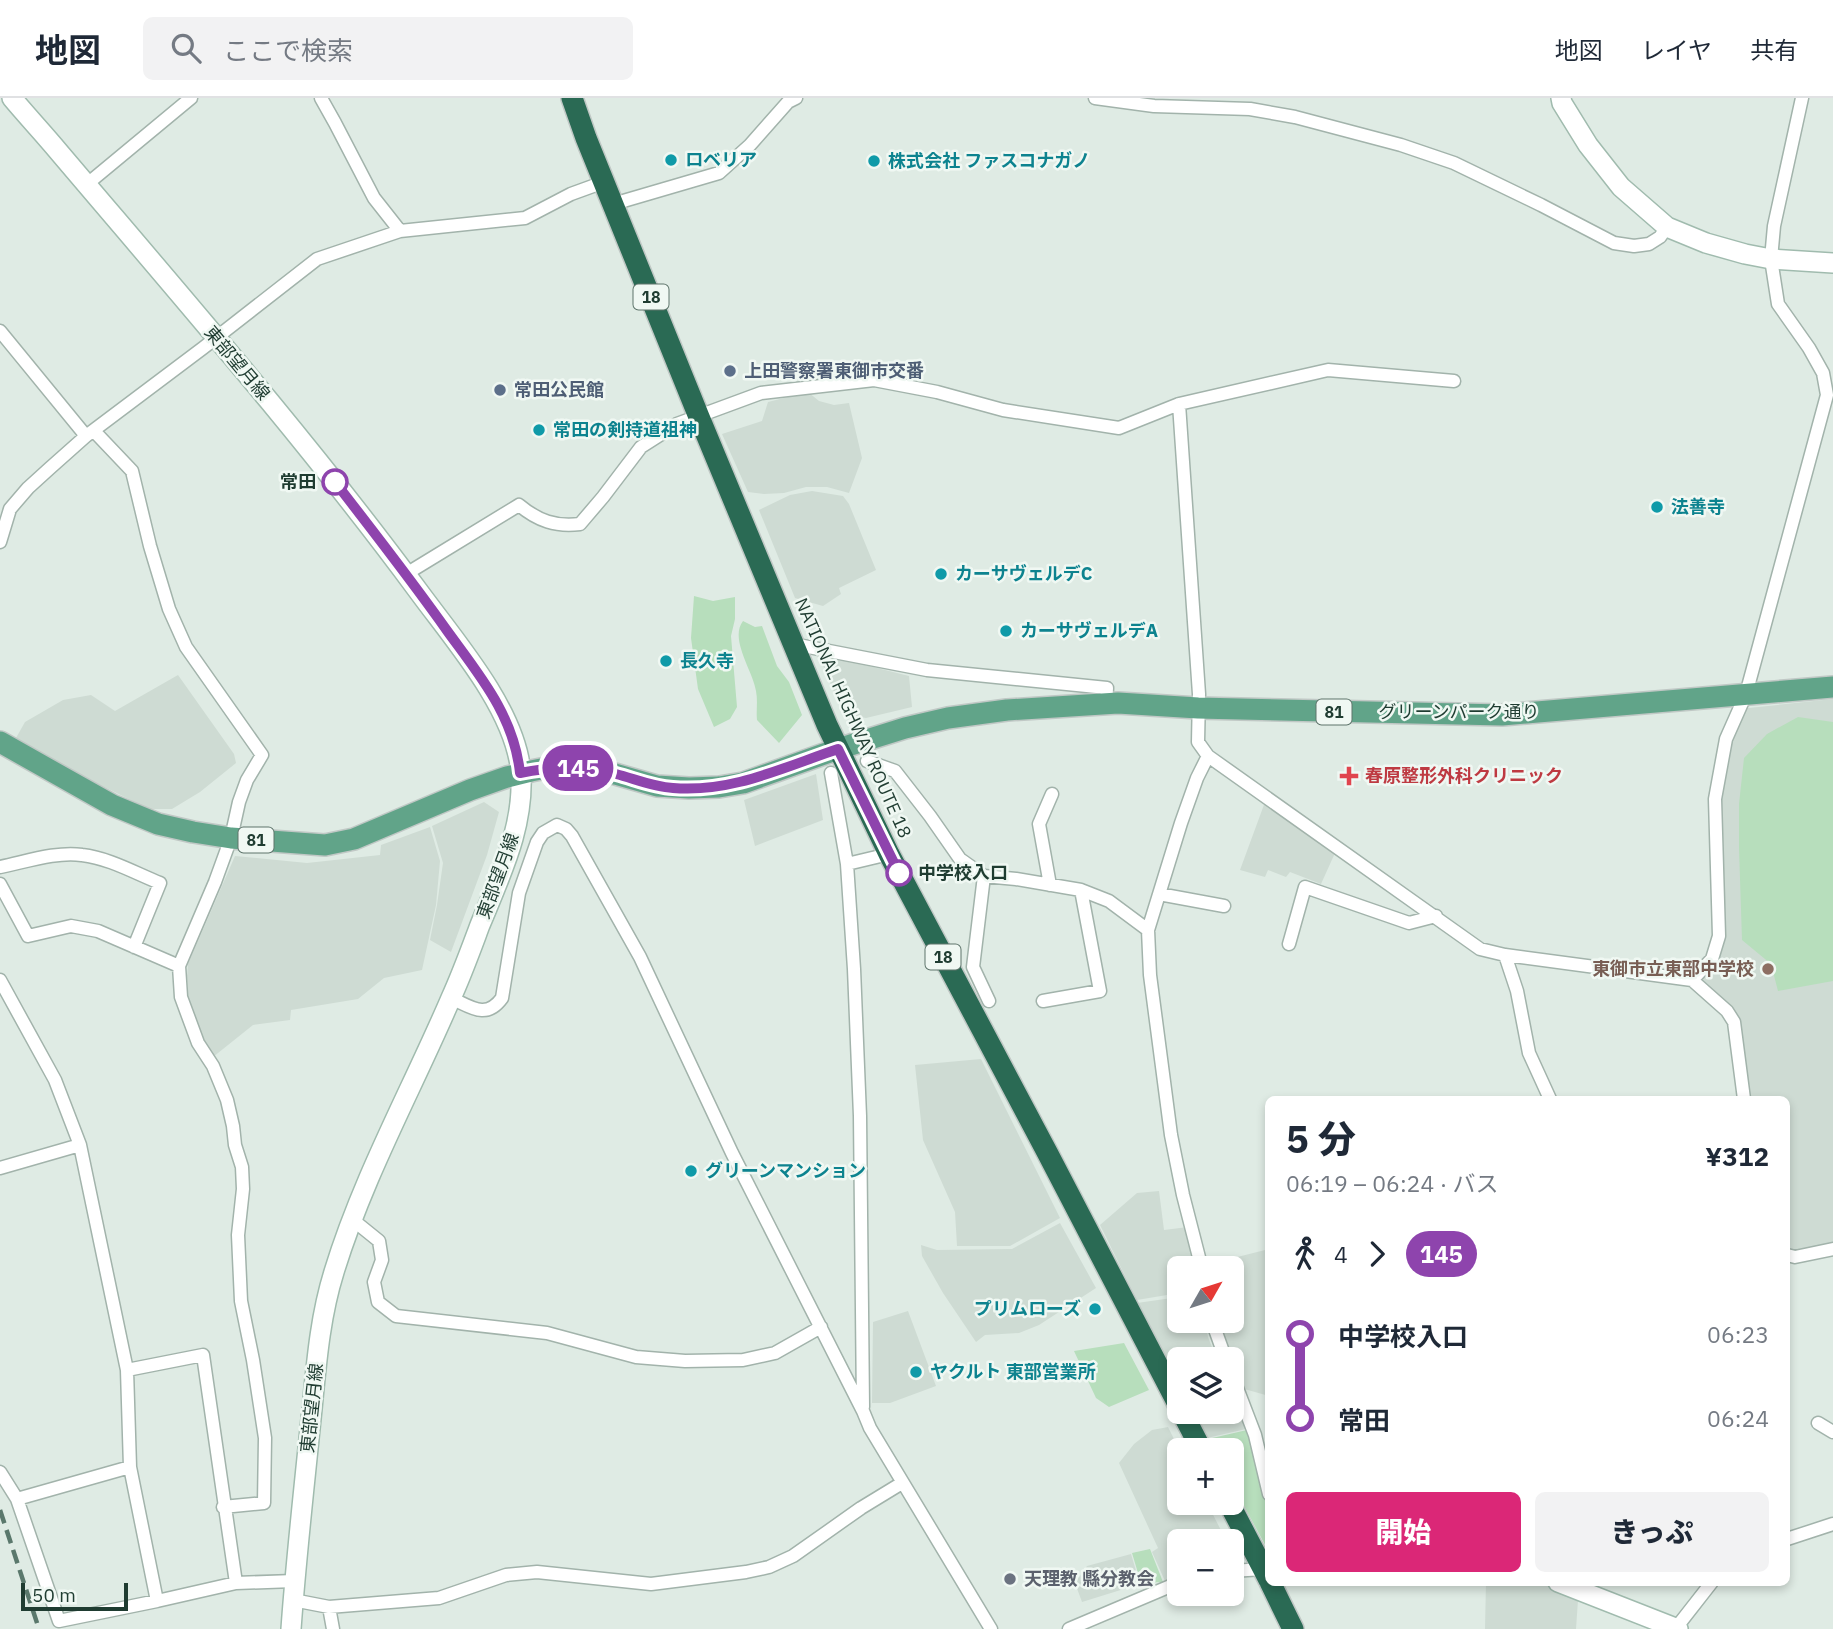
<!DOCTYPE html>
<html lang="ja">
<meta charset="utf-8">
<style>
body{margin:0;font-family:"IBM Plex Sans","Noto Sans JP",sans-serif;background:#f2f2f3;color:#1f2937;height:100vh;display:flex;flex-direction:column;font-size:26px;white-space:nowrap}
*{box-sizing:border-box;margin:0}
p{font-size:23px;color:#747a83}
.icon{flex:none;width:38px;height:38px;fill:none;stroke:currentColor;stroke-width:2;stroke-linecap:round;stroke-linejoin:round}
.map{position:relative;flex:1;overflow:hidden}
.side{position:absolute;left:1265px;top:998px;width:525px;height:490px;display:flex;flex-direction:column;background:#fff;border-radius:10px;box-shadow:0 4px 10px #0003}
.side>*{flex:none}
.badge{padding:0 14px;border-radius:23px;font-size:24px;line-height:46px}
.needle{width:46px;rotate:51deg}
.controls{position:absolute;left:1167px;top:1158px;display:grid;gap:14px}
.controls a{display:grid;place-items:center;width:77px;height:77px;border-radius:10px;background:#fff;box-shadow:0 4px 10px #0003;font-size:35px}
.scale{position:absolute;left:21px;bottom:18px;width:107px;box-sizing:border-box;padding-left:7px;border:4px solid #1f3c31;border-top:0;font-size:19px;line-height:24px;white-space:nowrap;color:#1f3c31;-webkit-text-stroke:5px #f0f8f3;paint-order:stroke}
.map>.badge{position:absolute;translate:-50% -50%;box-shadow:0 0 0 4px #fff}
.legs{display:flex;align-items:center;gap:10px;height:77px;padding:0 21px;font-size:23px}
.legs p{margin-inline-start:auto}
.headline{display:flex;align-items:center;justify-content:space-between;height:119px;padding:0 21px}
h1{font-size:38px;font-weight:800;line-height:52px}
.cta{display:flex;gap:14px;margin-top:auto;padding:14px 21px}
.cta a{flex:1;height:80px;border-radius:10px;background:#db2777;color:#fff;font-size:28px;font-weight:800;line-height:80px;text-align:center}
.cta a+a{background:#f2f2f3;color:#1f2937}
ul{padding:0 21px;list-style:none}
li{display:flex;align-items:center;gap:24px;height:84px;font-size:26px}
li i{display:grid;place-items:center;width:10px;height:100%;margin:0 9px;background:currentColor}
li i::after{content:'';width:18px;height:18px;margin:-9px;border:5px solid;border-radius:50%;background:#fff}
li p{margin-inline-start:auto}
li:first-child i{background:linear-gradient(#0000 50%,currentColor 0)}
li:last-child i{background:linear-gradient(currentColor 50%,#0000 0)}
header{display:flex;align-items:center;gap:42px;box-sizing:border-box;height:98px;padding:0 35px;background:#fff;border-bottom:2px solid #e0e1e3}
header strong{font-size:33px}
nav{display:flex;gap:38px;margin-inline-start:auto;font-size:24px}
.search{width:490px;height:63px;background:#f2f2f3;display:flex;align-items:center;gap:18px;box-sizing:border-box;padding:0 24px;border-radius:10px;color:#747a83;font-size:26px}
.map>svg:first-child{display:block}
.built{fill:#cedbd3}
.green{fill:#b7debc}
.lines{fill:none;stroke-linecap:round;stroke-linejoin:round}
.street-casing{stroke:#a2b3ab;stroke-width:15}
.secondary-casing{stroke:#a0bbae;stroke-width:22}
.primary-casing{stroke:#c0c8c5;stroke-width:24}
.highway-casing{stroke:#c0c8c5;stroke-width:24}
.street{stroke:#fff;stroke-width:12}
.secondary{stroke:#fff;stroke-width:19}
.primary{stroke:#61a489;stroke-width:21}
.highway{stroke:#2a6a54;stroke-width:21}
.rail{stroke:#5a786c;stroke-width:4.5;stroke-dasharray:14 7;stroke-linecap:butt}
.line-1-casing{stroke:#fff;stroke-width:16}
.line-1{stroke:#8e44ad;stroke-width:10}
.culture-dot{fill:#0f9aa8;stroke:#f0f8f3;stroke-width:2.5}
.service-dot{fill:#5c6f8a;stroke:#f0f8f3;stroke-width:2.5}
.stop-1-dot{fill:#fff;stroke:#8e44ad;stroke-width:3.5}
.health-dot{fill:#e0444e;stroke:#f0f8f3;stroke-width:2.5}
.education-dot{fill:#8d6e63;stroke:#f0f8f3;stroke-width:2.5}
.worship-dot{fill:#6b7280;stroke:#f0f8f3;stroke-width:2.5}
.labels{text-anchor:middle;stroke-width:5;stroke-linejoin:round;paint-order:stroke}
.shield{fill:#f0f8f3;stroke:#5e746b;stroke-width:2}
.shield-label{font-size:16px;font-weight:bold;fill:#1f3c31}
.culture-label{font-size:18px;font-weight:bold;fill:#0d838f;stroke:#f0f8f3;text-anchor:start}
.street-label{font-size:18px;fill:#1f3c31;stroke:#f0f8f3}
.service-label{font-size:18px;font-weight:bold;fill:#4e5e75;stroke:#f0f8f3;text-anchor:start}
.stop-label{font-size:18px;font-weight:bold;fill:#1f3c31;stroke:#f0f8f3;text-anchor:end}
.health-label{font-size:18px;font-weight:bold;fill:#be3a42;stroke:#f0f8f3;text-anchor:start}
.education-label{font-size:18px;font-weight:bold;fill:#785e54;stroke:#f0f8f3;text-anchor:end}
.worship-label{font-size:18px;font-weight:bold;fill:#5b616d;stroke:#f0f8f3;text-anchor:start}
</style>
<header>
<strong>地図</strong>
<div class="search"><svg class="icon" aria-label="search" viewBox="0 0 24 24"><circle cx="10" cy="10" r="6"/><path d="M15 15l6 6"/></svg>ここで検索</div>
<nav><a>地図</a><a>レイヤ</a><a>共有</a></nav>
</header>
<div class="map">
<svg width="1833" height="1531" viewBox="0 0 1833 1531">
<rect width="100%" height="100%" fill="#dfebe4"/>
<path class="built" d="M808,294L819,303L834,307L849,305L862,360L849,395L827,389H806L784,395L764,396L748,394L722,336L762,323L768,304Z
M812,393L843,398L849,406L876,472L839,490L841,496L823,508L795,500L759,412L790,397Z
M825,557L909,578L912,609L866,620L856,618L848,614L837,601L820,560Z
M178,577L234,656L236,665L200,694L172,711H149L86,680L16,640L25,624L63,602L91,597L115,613Z
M1833,601V1151L1787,1157V1001H1744L1734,924L1692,882L1719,838L1715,701L1739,611Z
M816,676L823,722L755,748L744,702Z
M484,704L499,714L487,757L451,854L430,842L437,807L443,765L432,728Z
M1265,704L1335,755L1321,786L1290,774L1286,779L1268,772L1265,779L1240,772Z
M430,729L440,763L436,807L422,872L384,880L358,901L291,912L290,922L253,927L213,959L202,945L188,899L187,878L188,866L235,758L307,765L380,757L381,747Z
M981,961L1060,1120L1010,1148H957L955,1114L923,1042L915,967Z
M1159,1093L1164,1132L1188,1129L1197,1171H1180L1179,1195L1137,1202L1100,1127L1137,1095Z
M1060,1125L1096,1190L1039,1227L1019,1235L985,1237L976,1244L943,1195L922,1158L921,1147L937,1152L1012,1151Z
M1269,1151V1298L1241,1290L1218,1223H1232V1171H1207L1206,1167Z
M1179,1199L1180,1223H1205L1208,1239L1217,1262H1180L1179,1273L1169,1268L1137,1205Z
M908,1213L936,1288L890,1305H872L873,1224Z
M1232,1293L1246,1331L1207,1340L1194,1314H1232Z
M1168,1329L1180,1353V1405H1207L1227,1444H1180L1179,1477L1165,1483L1152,1454L1158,1450L1119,1365L1134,1346L1152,1332Z
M1131,1456L1140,1486L1082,1504L1075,1485L1087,1468Z
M1486,1484L1543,1485L1578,1502L1576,1531H1485Z"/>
<path class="green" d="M694,498L713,503L735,499V521L731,538L737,609L730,621L714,629L698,591L691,540Z
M743,523L755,529L762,528L777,568L789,584L802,617L779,645L757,622C756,613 758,603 756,593C753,573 729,541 743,523Z
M1798,619L1833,624V883L1778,893L1771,866L1742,842L1739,750V706L1744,660L1767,636Z
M1124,1245L1149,1292L1109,1309L1096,1300L1074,1253Z
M1247,1332L1259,1367L1269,1406V1454L1232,1386V1353H1214L1208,1341Z
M1150,1451L1163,1484L1141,1485L1132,1455Z"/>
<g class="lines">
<defs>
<path id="street" d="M321,0L335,25L374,100L400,133
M1095,0L1154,8L1250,11L1295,19L1401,47L1454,65L1541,107L1614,145L1634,148L1649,146L1660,139L1667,129
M86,87L191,0
M613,106L719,75L750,47L788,4L796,0
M0,233L86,338
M1179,306L1199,596L1198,644L1208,658L1480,851L1505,857L1692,882L1727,913L1734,924L1744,1001
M94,333L132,373L150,448L169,511L186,549L262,657L247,682L239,704L231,740L215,784L179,868L181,899L198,945L213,968L227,1002L233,1028L235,1047L242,1069L243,1091L238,1137L241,1203L253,1262L265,1340L264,1405L223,1409
M0,444L10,411L28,390L50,370L86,338L203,250L317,161L400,133L525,120L571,96L604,84
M406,476L519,407C538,423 556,429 580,426L603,399L641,349L677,326L761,295L874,282L937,294L1003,312L1119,330L1179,306L1328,272L1454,283
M793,546L927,572L1107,590L1106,607
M867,663L895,673L930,718L960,761L984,778L1016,781L1081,792L1109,803L1148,832
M831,675L847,766L854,871L860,1018L863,1309
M847,766L889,756
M0,769C25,764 57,753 82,757C109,760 135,775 160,785L134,849
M984,778L973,869L989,903
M0,786L28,838L71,828L98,833L179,868
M1050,787L1039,726L1052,696
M1159,796L1224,808
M1289,846L1305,789L1409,825L1436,818
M1505,857L1517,893L1529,955L1550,1001
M0,882L55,982L80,1047L127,1272L130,1369L157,1503
M1692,882L1712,861L1719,838L1715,701L1726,641L1746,596L1827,297L1823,275L1809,250L1778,206L1771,161L1774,128L1802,0
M451,900C471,909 486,922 502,900L519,795L537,744L543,735L557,727L566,731L572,738L640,859L732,1055L863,1313L870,1330L991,1531
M1043,903L1100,893L1081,792
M0,1070L80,1047
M353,1122L379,1143L382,1162L374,1184L378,1204L396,1218L547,1235L636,1259L685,1263L743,1262L775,1255L821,1229
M1787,1157L1795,1159L1833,1151
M1202,1171L1183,1097L1171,1037L1150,877L1148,832L1181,725L1197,680L1208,658
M1212,1223L1226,1262
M127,1272L203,1257L236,1485
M1232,1277L1255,1337L1269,1396
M1818,1325L1833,1334
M130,1369L17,1401L59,1523L157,1503L236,1485L294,1483
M0,1374L17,1401
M1787,1441L1833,1426
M1232,1473L1263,1471
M293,1502L329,1509L439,1500L506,1477L537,1474L651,1486L746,1474L769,1469L793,1458L861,1410L902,1385
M329,1509L333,1531
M1676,1530L1712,1484
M1069,1531L1180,1484"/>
<path id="secondary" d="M12,0C27,18 43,35 58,53C181,198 306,341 419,494C455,543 511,607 520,667C527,723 501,776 480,827C471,851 462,876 451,900C412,991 363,1079 334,1174C319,1222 316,1272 311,1321C304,1391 296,1461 291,1531
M1561,0L1562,5L1588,47L1621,89L1667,129L1706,145L1745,156L1771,161L1833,165
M1558,1484L1678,1531"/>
<path id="primary" d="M0,644L112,707L158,726L193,734L231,740L325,747L354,741L470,692L507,679L531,673L551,669L576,670L615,676L657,688L689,690L719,689L743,685L838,651L905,630L948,620L1007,612L1118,605L1198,610L1502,617L1833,589"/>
<path id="highway" d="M572,0L586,40L699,319L827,627L889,756L1048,1056L1180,1310
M1182,1314L1202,1353
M1229,1405L1269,1482
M1270,1484L1293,1531"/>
</defs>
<use href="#street" class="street-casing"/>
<use href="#secondary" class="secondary-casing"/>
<use href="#primary" class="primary-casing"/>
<use href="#highway" class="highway-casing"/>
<use href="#street" class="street"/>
<use href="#secondary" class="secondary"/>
<use href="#primary" class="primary"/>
<use href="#highway" class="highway"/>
<path class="rail" d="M0,1412L39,1531"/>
</g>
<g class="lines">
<defs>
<path id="line-1" d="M335,384C373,433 412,483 448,534C480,578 514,618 520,675C553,668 584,668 616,676C635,681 653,689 673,690C732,695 784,669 838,651L899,775"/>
</defs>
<use href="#line-1" class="line-1-casing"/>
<use href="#line-1" class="line-1"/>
</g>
<g class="culture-dot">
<circle cx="671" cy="62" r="7"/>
<circle cx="874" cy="63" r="7"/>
<circle cx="539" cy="332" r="7"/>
<circle cx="1657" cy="409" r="7"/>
<circle cx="941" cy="476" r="7"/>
<circle cx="1006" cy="533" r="7"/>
<circle cx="666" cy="563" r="7"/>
<circle cx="691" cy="1073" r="7"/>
<circle cx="1095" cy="1211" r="7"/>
<circle cx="916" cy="1274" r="7"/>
</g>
<g class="service-dot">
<circle cx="730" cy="273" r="7"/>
<circle cx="500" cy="292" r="7"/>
</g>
<g class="stop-1-dot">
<circle cx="335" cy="384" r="12"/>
<circle cx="899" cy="775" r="12"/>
</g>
<path class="health-dot" d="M1345.5 667.5h7v7h7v7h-7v7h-7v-7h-7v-7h7z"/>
<circle class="education-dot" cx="1768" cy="871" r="7"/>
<circle class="worship-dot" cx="1010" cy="1481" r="7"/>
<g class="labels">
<g class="shield">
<rect x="633.5" y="186.5" width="35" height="25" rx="5"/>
<rect x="1316.5" y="601.5" width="35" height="25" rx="5"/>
<rect x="238.5" y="729.5" width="35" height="25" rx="5"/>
<rect x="925.5" y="846.5" width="35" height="25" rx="5"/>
</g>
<g class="shield-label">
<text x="651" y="205">18</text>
<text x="1334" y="620">81</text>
<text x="256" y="748">81</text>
<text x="943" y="865">18</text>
</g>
<g class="culture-label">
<text x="685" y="68">ロベリア</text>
<text x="888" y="69">株式会社 ファスコナガノ</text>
<text x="553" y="338">常田の剣持道祖神</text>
<text x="1671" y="415">法善寺</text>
<text x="955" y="482">カーサヴェルデC</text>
<text x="1020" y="539">カーサヴェルデA</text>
<text x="680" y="569">長久寺</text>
<text x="705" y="1079">グリーンマンション</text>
<text x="1081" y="1217" text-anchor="end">プリムローズ</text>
<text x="930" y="1280">ヤクルト 東部営業所</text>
</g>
<g class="street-label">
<text transform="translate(237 265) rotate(50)" y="6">東部望月線</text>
<text x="1459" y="620">グリーンパーク通り</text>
<text transform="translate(853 620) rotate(66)" y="6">NATIONAL HIGHWAY ROUTE 18</text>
<text transform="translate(498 778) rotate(-70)" y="6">東部望月線</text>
<text transform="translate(312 1310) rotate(-84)" y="6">東部望月線</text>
</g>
<g class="service-label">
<text x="744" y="279">上田警察署東御市交番</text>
<text x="514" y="298">常田公民館</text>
</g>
<g class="stop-label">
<text x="316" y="390">常田</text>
<text x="918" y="781" text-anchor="start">中学校入口</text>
</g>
<g class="health-label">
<text x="1365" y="684">春原整形外科クリニック</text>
</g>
<g class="education-label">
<text x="1754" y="877">東御市立東部中学校</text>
</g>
<g class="worship-label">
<text x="1024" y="1487">天理教 縣分教会</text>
</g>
</g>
</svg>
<div class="controls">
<a><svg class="needle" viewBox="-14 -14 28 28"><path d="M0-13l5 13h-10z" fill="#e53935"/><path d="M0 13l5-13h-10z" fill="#747a83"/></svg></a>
<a><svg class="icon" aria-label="layers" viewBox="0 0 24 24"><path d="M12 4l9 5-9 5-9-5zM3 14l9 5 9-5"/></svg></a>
<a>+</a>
<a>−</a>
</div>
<div class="scale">50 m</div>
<b class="badge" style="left:578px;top:670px;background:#8e44ad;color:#fff">145</b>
<section class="side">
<div class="headline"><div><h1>5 分</h1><p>06:19 – 06:24 · バス</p></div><b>¥312</b></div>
<div class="legs"><svg class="icon" aria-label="walk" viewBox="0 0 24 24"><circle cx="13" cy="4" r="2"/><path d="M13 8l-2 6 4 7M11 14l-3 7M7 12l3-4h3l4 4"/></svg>4<svg class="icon" aria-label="forward" viewBox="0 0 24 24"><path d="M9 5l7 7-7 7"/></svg><b class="badge" style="background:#8e44ad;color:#fff">145</b></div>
<ul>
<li><i style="color:#8e44ad"></i><b>中学校入口</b><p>06:23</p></li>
<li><i style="color:#8e44ad"></i><b>常田</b><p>06:24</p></li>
</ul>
<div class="cta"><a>開始</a><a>きっぷ</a></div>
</section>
</div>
